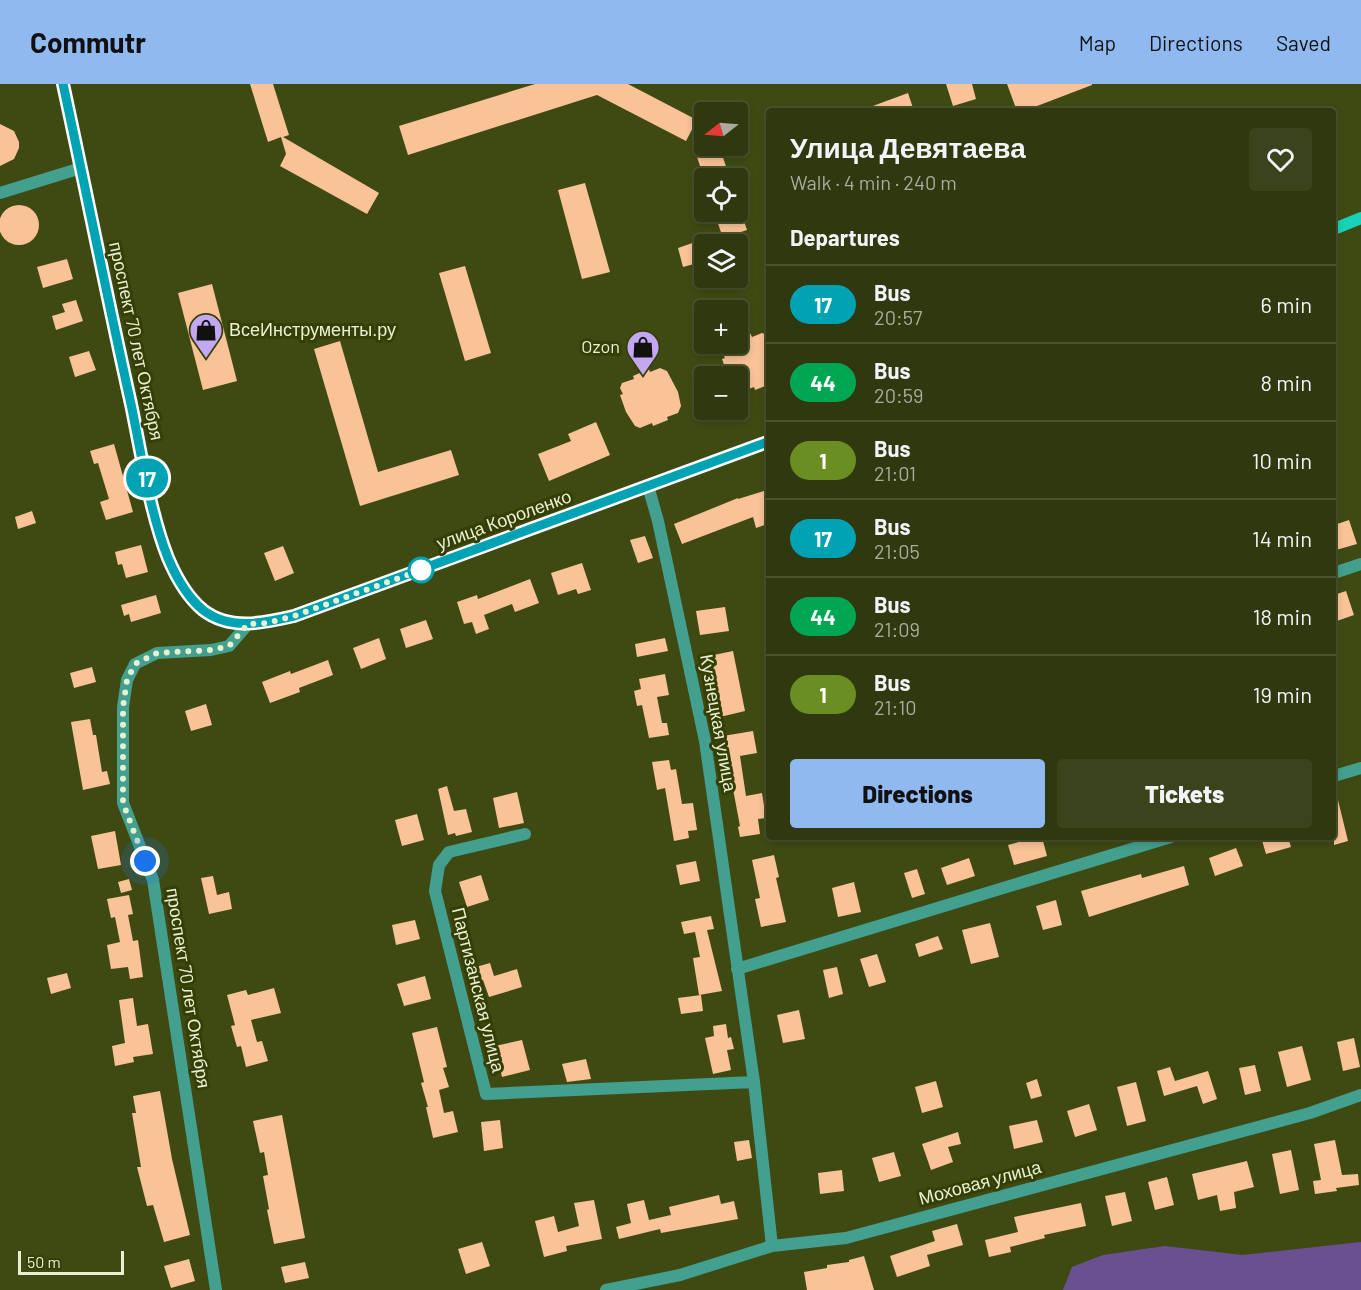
<!DOCTYPE html>
<meta charset="utf-8">
<style>
body{margin:0;font-family:Barlow,sans-serif;background:#3b431c;color:#f1f3f6;height:100vh;display:flex;flex-direction:column;font-size:22px;white-space:nowrap}
*{box-sizing:border-box;margin:0}
p{font-size:20px;color:#a7ac9e}
.icon{flex:none;width:33px;height:33px;fill:none;stroke:currentColor;stroke-width:2;stroke-linecap:round;stroke-linejoin:round}
.map{position:relative;flex:1;overflow:hidden}
.panel{position:absolute;left:766px;top:24px;width:570px;height:732px;display:flex;flex-direction:column;background:#2f380e;border-radius:6px;box-shadow:0 3px 9px #0003,0 0 0 2px #4a522e}
.panel>*{flex:none}
.badge{padding:0 12px;border-radius:20px;font-size:21px;line-height:39px}
.needle{width:39px;rotate:253deg}
.buttons{position:absolute;left:694px;top:18px;display:grid;gap:12px}
.buttons a{display:grid;place-items:center;width:54px;height:54px;border-radius:6px;background:#2f380e;box-shadow:0 3px 9px #0003,0 0 0 2px #4a522e;font-size:30px}
.scale{position:absolute;left:18px;bottom:15px;width:106px;box-sizing:border-box;padding-left:6px;border:3px solid #e8f0d3;border-top:0;font-size:16px;line-height:21px;white-space:nowrap;color:#e8f0d3;-webkit-text-stroke:4px #353f05;paint-order:stroke}
.you{position:absolute;width:30px;height:30px;margin:-15px;border:4px solid #fff;border-radius:50%;background:#1a73e8;box-shadow:0 0 0 9px #1a73e833}
.map>.badge{position:absolute;translate:-50% -50%;box-shadow:0 0 0 3px #fff}
h2{padding:0 24px;font-size:22px;line-height:54px}
.round{display:grid;place-items:center;flex:none;width:63px;height:63px;border-radius:6px;background:#3b431c}
.overview{display:flex;align-items:center;justify-content:space-between;height:102px;padding:0 24px}
h1{font-size:28px;font-weight:800;line-height:45px}
.action{display:flex;gap:12px;margin-top:auto;padding:12px 24px}
.action a{flex:1;height:69px;border-radius:6px;background:#90b9f0;color:#111;font-size:24px;font-weight:800;line-height:69px;text-align:center}
.action a+a{background:#3b431c;color:#f1f3f6}
ul{padding:0;list-style:none}
li{display:flex;align-items:center;gap:18px;height:78px;padding:0 24px;border-top:2px solid #4a522e}
li div{flex:1}
li b{display:block;font-size:22px}
li em{font-style:normal}
li .badge{min-width:66px;font-weight:700;text-align:center}
header{display:flex;align-items:center;gap:36px;box-sizing:border-box;height:84px;padding:0 30px;background:#90b9f0;color:#111}
header strong{font-size:28px}
nav{display:flex;gap:33px;margin-inline-start:auto;font-size:21px}
.map>svg:first-child{display:block}
.green{fill:#695191}
.building{fill:#f9c297}
.lines{fill:none;stroke-linecap:round;stroke-linejoin:round}
.street{stroke:#439f8e;stroke-width:12}
.secondary{stroke:#18d1b8;stroke-width:12}
.line-casing{stroke:#fff;stroke-width:14}
.line{stroke:#00a3b4;stroke-width:9}
.walk{stroke:#e8f0d3;stroke-width:6;stroke-dasharray:0 10.8}
.stop-dot{fill:#fff;stroke:#00a3b4;stroke-width:3}
.labels{text-anchor:middle;stroke-width:6;stroke-linejoin:round;paint-order:stroke}
.poi-label{font-size:18px;fill:#e8f0d3;stroke:#353f05;text-anchor:start}
.street-label{font-size:18px;fill:#e8f0d3;stroke:#353f05}
</style>
<header>
<strong>Commutr</strong>
<nav><a>Map</a><a>Directions</a><a>Saved</a></nav>
</header>
<div class="map">
<svg width="1361" height="1206" viewBox="0 0 1361 1206">
<rect width="100%" height="100%" fill="#3f4a13"/>
<path class="green" d="M1361,1158V1206H1063L1072,1183L1103,1171L1165,1162L1242,1171Z"/>
<path class="building" d="M250,0H273L289,51L283,53L379,109L367,130L280,82L286,70L281,53L268,58Z
M535,0H628L697,36L686,57L597,11L408,71L399,42Z
M946,0H972L976,15L953,22Z
M1007,0H1092V1L1024,27H1017Z
M908,9L914,27H862V26Z
M0,40L14,47L19,58V64L14,75L0,82Z
M705,57V62H719L730,94H704L693,61Z
M585,99L610,188L582,195L558,106Z
M-1 141a20 20 0 1 1 40 0a20 20 0 1 1-40 0Z
M714,128H741L747,146L723,154Z
M701,156L705,177L683,183L678,164Z
M67,175L73,195L43,204L37,183Z
M465,182L491,269L465,277L439,189Z
M212,200L237,297L203,306L178,209Z
M76,216L83,237L56,246L52,232L65,228L62,220Z
M750,249L752,253L762,249L770,252V300L755,306L754,303L738,309V289L728,292L722,275L725,274L722,268L724,264L738,260V254Z
M340,257L378,388L451,366L459,391L360,422L314,265Z
M89,267L96,286L75,293L69,273Z
M660,284L667,287L678,308L681,322L678,329L667,333L668,336L653,342L652,339L640,344L635,342L626,328L620,311L623,310L620,304L622,299L634,295L633,292L649,285L650,288Z
M596,338L610,371L549,397L538,370L571,357L568,350Z
M114,360L133,428L106,436L100,418L109,415L98,379L94,380L90,367Z
M770,405V439L756,444L753,433L682,460L674,440L738,414V415Z
M32,427L36,439L18,445L15,433Z
M1349,436L1357,460L1336,466L1334,457V441Z
M645,452L653,474L638,479L630,456Z
M141,461L148,488L126,494L122,480L118,481L115,468Z
M283,462L294,489L275,497L264,469Z
M582,479L591,506L578,510L576,505L558,511L551,489Z
M530,495L539,519L515,528L512,520L484,531L489,545L476,550L472,538L464,540L457,518L477,511L478,515Z
M1346,507L1354,531L1334,538V511Z
M156,511L161,529L131,538L129,530L124,532L121,521Z
M725,523L729,547L700,551L696,527Z
M426,536L433,555L406,564L400,545Z
M379,554L386,575L361,585L353,564Z
M665,554L668,567L637,573L635,560Z
M733,567L745,627L720,633L709,572Z
M328,576L333,591L299,604L300,608L270,619L262,598L290,587L291,590Z
M92,583L96,598L74,604L70,589Z
M665,590L669,611L657,613L662,639H667L669,651L649,654L642,621L637,622L634,607L641,605L639,595Z
M206,620L212,641L191,647L185,627Z
M90,635L93,651H96L102,688L107,687L110,700L83,706L71,638Z
M753,647L757,669L740,672L746,712L762,709L766,734L758,735L760,750L740,753L738,743L740,742L723,652Z
M669,676L671,686L676,685L682,720L693,719L697,746L688,747L689,754L674,757L665,704L657,706L652,678Z
M447,702L454,727L466,725L472,748L456,752L455,749L448,751L438,705Z
M517,708L524,739L499,744L493,714Z
M1338,716L1348,757L1334,761V717Z
M417,730L424,756L402,762L395,736Z
M115,747L121,781L98,785L91,752Z
M1036,753H1042L1047,772L1014,781L1008,761Z
M1261,753H1288L1291,763L1266,770Z
M1236,764L1243,782L1215,792L1209,774Z
M774,771L779,793L776,794L786,838L761,843L755,815L760,814L752,776Z
M969,774L975,792L947,801L941,784Z
M696,777L700,797L680,801L676,781Z
M1184,782L1189,801L1089,833L1081,807L1141,790L1142,794Z
M917,785L925,810L912,814L904,789Z
M481,791L489,816L467,823L459,798Z
M213,792L217,811L229,808L232,825L209,830L201,794Z
M129,795L132,806L121,809L118,798Z
M854,798L861,828L838,833L832,804Z
M129,811L133,830L128,831L133,857L138,856L143,893L130,895L128,883L111,885L107,861L120,858L115,833L111,834L107,815Z
M1056,816L1062,841L1043,846L1036,822Z
M711,832L714,845L707,846L722,907L699,911L693,874L700,873L695,848L684,850L681,838Z
M415,836L420,855L396,861L392,841Z
M990,839L999,873L971,880L962,846Z
M938,852L943,865L919,873L915,860Z
M877,870L886,898L869,903L860,875Z
M490,879L494,892L517,885L522,903L489,913L483,896L480,897L476,883Z
M837,883L843,910L829,914L823,886Z
M67,889L71,904L51,910L47,894Z
M425,892L431,915L404,922L397,900Z
M274,904L281,929L251,936L257,958L262,957L268,977L246,983L241,962L237,963L231,942L235,941L227,911L246,906L248,911Z
M701,911L703,927L681,930L678,914Z
M133,914L137,942L148,940L153,970L133,973L134,978L115,982L112,962L125,959L119,916Z
M799,926L805,955L783,959L777,931Z
M726,940L728,954L731,953L734,965L727,966L731,986L713,990L705,954L714,952L713,942Z
M437,943L447,983L443,984L449,1003L439,1006L444,1029L453,1027L458,1048L433,1054L426,1023H428L421,999L424,998L412,949Z
M1354,954L1360,983L1343,987L1337,958Z
M522,956L530,986L502,993L495,962Z
M1302,962L1311,996L1287,1003L1278,968Z
M586,975L591,995L567,998L562,980Z
M1255,981L1261,1007L1245,1011L1239,984Z
M1170,983L1175,997L1208,987L1217,1015L1203,1020L1197,1002L1164,1012L1157,987Z
M1037,995L1042,1012L1031,1015L1026,999Z
M936,997L943,1023L922,1029L915,1003Z
M1136,998L1146,1037L1127,1042L1117,1003Z
M160,1007L172,1075L190,1151L164,1158L153,1121L147,1122L137,1083H141L132,1029H136L133,1012Z
M1089,1020L1097,1046L1075,1053L1067,1027Z
M282,1031L305,1154L274,1160L267,1126L269,1125L263,1092L268,1091L264,1068L260,1069L253,1037Z
M500,1036L503,1064L484,1067L481,1038Z
M1037,1036L1043,1058L1014,1065L1009,1042Z
M958,1048L961,1060L948,1063L953,1078L931,1086L922,1060Z
M749,1056L752,1074L737,1077L734,1058Z
M1335,1056L1342,1091L1358,1090L1359,1101L1336,1104L1337,1107L1315,1110L1313,1097L1321,1096L1314,1060Z
M1291,1066L1299,1106L1280,1110L1272,1070Z
M894,1068L901,1092L879,1098L872,1074Z
M1247,1077L1254,1103L1234,1108L1236,1124L1220,1127L1217,1111L1198,1116L1192,1090Z
M842,1086L844,1107L820,1110L818,1089Z
M1167,1093L1174,1121L1155,1126L1148,1098Z
M1125,1108L1132,1137L1112,1142L1105,1112Z
M719,1111L721,1120L734,1117L738,1135L661,1149L660,1145L619,1155L616,1143L631,1139L627,1120L644,1116L649,1136L671,1131L669,1123Z
M594,1116L602,1155L566,1162L567,1167L544,1173L535,1137L554,1132L558,1148L579,1142L574,1119Z
M1081,1119L1086,1142L1044,1151L1045,1154L1010,1163L1011,1168L989,1173L985,1156L1018,1148L1014,1133Z
M957,1140L963,1161L927,1171L930,1182L897,1193L890,1172L935,1157L932,1147Z
M482,1158L490,1182L466,1190L458,1165Z
M864,1172L874,1206H807L804,1188L827,1184V1181L849,1178V1176Z
M189,1175L195,1197L171,1204L164,1182Z
M305,1178L309,1194L285,1199L281,1183Z"/>
<g class="lines">
<path class="street" d="M0,109L81,84
M648,402L658,437L705,657L754,998L772,1162
M1334,489L1361,480
M1334,692L1361,684
M525,750L449,768L439,781L435,807L486,1010L754,998
M737,885L1171,753
M216,1206L153,796L123,719V623L127,596L135,580L157,569L211,566L229,562L248,540
M606,1206L680,1191L772,1162L846,1154L1310,1029L1361,1011"/>
<path class="secondary" d="M63,0C87,109 108,219 132,328C143,376 150,428 168,474C176,493 186,512 203,526C230,547 264,539 294,532L770,357
M1334,145L1361,134"/>
</g>
<g class="lines">
<defs>
<path id="line" d="M63,0C86,106 107,213 131,320C141,368 150,429 168,474C176,493 186,512 203,526C230,547 264,539 294,532L770,357"/>
</defs>
<use href="#line" class="line-casing"/>
<use href="#line" class="line"/>
<path class="walk" d="M145,777L123,719V623L127,596L135,580L157,569L211,566L229,562L248,540L267,539L294,532L421,486"/>
</g>
<defs>
<symbol id="shop-pin" viewBox="-11 -11 22 30"><path d="M0 17L-7.5 6A9.5 9.5 0 1 1 7.5 6Z" fill="#c2a8f3" stroke="#353f05"/><path d="M-5-2.5h2.3a2.7 3.5 0 0 1 5.4 0H5L5.5 6h-11ZM-1.5-2.5h3a1.5 2.3 0 0 0-3 0Z" fill="#111"/></symbol>
</defs>
<g fill-rule="evenodd">
<use href="#shop-pin" x="187" y="227" width="38" height="52"/>
<use href="#shop-pin" x="624" y="244" width="38" height="52"/>
</g>
<circle class="stop-dot" cx="421" cy="486" r="12"/>
<g class="labels">
<g class="poi-label">
<text x="229" y="252">ВсеИнструменты.ру</text>
<text x="620" y="269" text-anchor="end">Ozon</text>
</g>
<g class="street-label">
<text transform="translate(136 257) rotate(78)" y="6">проспект 70 лет Октября</text>
<text transform="translate(504 436) rotate(-20)" y="6">улица Короленко</text>
<text transform="translate(718 639) rotate(80)" y="6">Кузнецкая улица</text>
<text transform="translate(188 904) rotate(81)" y="6">проспект 70 лет Октября</text>
<text transform="translate(478 906) rotate(76)" y="6">Партизанская улица</text>
<text transform="translate(980 1099) rotate(-15)" y="6">Моховая улица</text>
</g>
</g>
</svg>
<div class="buttons">
<a><svg class="needle" viewBox="-14 -14 28 28"><path d="M0-13l5 13h-10z" fill="#e53935"/><path d="M0 13l5-13h-10z" fill="#a7ac9e"/></svg></a>
<a><svg class="icon" aria-label="locate" viewBox="0 0 24 24"><circle cx="12" cy="12" r="6"/><path d="M12 2v4M12 18v4M2 12h4M18 12h4"/></svg></a>
<a><svg class="icon" aria-label="layers" viewBox="0 0 24 24"><path d="M12 4l9 5-9 5-9-5zM3 14l9 5 9-5"/></svg></a>
<a>+</a>
<a>−</a>
</div>
<div class="scale">50 m</div>
<div class="you" style="left:145px;top:777px"></div>
<b class="badge" style="left:147px;top:394px;background:#00a3b4;color:#fff">17</b>
<section class="panel">
<div class="overview"><div><h1>Улица Девятаева</h1><p>Walk · 4 min · 240 m</p></div><a class="round"><svg class="icon" aria-label="heart" viewBox="0 0 24 24"><path d="M12 20l-8-8c-3-5 5-10 8-4 3-6 11-1 8 4z"/></svg></a></div>
<h2>Departures</h2>
<ul>
<li><span class="badge" style="background:#00a3b4;color:#fff">17</span><div><b>Bus</b><p>20:57</p></div><em>6 min</em></li>
<li><span class="badge" style="background:#00a651;color:#fff">44</span><div><b>Bus</b><p>20:59</p></div><em>8 min</em></li>
<li><span class="badge" style="background:#6b8e23;color:#fff">1</span><div><b>Bus</b><p>21:01</p></div><em>10 min</em></li>
<li><span class="badge" style="background:#00a3b4;color:#fff">17</span><div><b>Bus</b><p>21:05</p></div><em>14 min</em></li>
<li><span class="badge" style="background:#00a651;color:#fff">44</span><div><b>Bus</b><p>21:09</p></div><em>18 min</em></li>
<li><span class="badge" style="background:#6b8e23;color:#fff">1</span><div><b>Bus</b><p>21:10</p></div><em>19 min</em></li>
</ul>
<div class="action"><a>Directions</a><a>Tickets</a></div>
</section>
</div>
